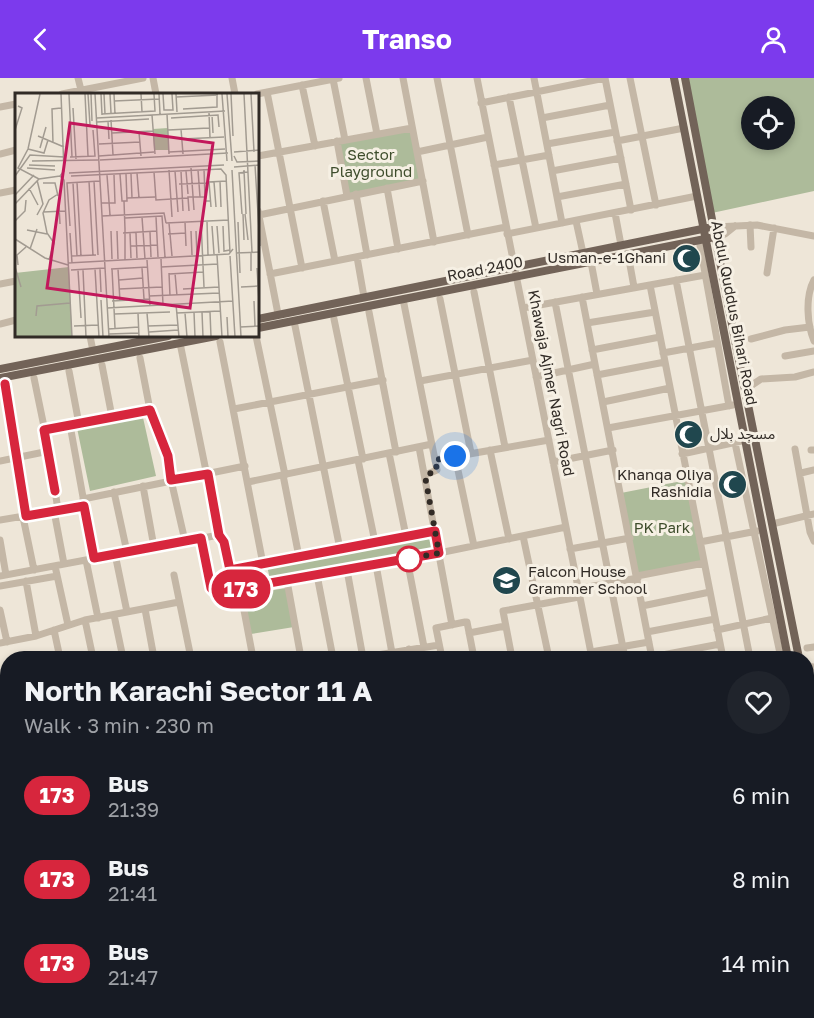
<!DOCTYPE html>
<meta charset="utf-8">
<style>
body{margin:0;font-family:"Golos Text","Noto Sans Arabic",sans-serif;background:#20242c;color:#f1f3f6;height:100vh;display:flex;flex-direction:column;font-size:22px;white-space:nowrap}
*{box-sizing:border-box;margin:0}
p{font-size:20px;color:#9ea1a6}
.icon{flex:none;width:33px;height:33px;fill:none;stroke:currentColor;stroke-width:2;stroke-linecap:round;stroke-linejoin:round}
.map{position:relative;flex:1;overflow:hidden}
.panel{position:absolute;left:0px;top:573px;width:814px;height:368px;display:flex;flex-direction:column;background:#171b24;border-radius:24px 24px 0 0;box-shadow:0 3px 9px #0003}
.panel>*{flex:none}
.badge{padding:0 12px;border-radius:20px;font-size:21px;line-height:39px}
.controls{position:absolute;left:741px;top:18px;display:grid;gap:12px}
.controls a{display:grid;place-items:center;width:54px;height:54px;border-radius:50%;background:#171b24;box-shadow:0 3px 9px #0003;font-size:30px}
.you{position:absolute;width:30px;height:30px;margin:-15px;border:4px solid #fff;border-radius:50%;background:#1a73e8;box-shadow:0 0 0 9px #1a73e833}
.map>.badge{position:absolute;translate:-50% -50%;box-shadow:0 0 0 3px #fff}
.round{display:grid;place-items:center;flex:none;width:63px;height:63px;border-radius:32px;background:#20242c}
.head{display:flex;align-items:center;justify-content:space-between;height:102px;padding:0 24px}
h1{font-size:28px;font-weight:700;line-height:45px}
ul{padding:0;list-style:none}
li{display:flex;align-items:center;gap:18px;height:84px;padding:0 24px}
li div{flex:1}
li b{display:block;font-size:22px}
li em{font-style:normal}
li .badge{min-width:66px;font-weight:700;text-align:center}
header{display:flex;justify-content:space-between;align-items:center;height:78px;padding:0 24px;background:#7c3aed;color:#fff;font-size:27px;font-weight:700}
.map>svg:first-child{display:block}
.green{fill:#adbb9a;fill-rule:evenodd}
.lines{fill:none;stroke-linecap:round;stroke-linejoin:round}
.minor{stroke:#c4b7a6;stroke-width:7}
.major{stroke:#726358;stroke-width:8}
.line-casing{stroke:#fff;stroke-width:14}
.line{stroke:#d7263d;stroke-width:9}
.walk{stroke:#312b26;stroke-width:6;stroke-dasharray:0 10.8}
.stop-dot{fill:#fff;stroke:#d7263d;stroke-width:3}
.labels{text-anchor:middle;stroke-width:6;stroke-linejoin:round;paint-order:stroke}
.park-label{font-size:15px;fill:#3e4d2c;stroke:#f6f0e4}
.poi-label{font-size:15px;fill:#312b26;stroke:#f6f0e4;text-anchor:end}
.street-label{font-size:15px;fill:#312b26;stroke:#f6f0e4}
.inset-road{fill:none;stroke:#a29b91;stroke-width:1.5}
.view{fill:#c2185b;fill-opacity:0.15;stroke:#c2185b;stroke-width:3}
.inset-edge{fill:none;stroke:#312b26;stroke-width:3}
</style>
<header><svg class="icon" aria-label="back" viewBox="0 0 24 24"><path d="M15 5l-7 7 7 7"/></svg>Transo<svg class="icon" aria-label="person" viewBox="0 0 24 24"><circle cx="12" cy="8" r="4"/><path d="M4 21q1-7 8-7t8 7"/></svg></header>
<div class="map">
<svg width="814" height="940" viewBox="0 0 814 940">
<rect width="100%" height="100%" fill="#eee6d8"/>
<path class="green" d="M685,0H814V113L712,135ZM752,28H784V62H752Z
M412,50L423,103L347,118L337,63Z
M142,335L156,398L90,413L77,350Z
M687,402L704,485L638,500L621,415Z
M432,456L435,472L270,501L267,488Z
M286,510L294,549L251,556L244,517Z
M256,933H340L341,940H257Z"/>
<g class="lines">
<path class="minor" d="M78,0L81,12
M153,0L156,16
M232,0L235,16
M366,0L377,56
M403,0L434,164
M437,0L468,157
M477,0L592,580
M534,0L562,145
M605,0L631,132
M630,0L656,127
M333,1L345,62
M302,7L315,68
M267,14L302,190
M62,16L143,0
M257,16L339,0
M509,19L536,150
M481,25L605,0
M0,29L16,26
M542,40L610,27
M337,63L347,118
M617,63L684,50
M547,66L615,54
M417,74L488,59
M0,76L16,72
M258,78L412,50
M494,87L549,77
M552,93L621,80
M387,110L398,171
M0,115L16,112
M356,116L367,177
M557,119L626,106
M323,123L335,183
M258,133L278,236
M615,135L621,167
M259,137L423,103
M576,143L583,175
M750,147L751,169
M715,149L757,147L814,158
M507,156L697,118
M717,159L725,156L735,148
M699,162L729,328
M628,176L634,209
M357,179L364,219
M591,184L597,216
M767,195L774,150
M270,196L506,149
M676,202L750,580
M814,202C805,219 807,246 814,263
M0,206L16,203
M650,207L723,580
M474,214L505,369
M582,219L652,580
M403,221L437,392L425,397
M440,221L471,375
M555,224L625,580
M523,230L705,197
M369,234L396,374
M334,241L363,381
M294,243L340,471
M587,245L655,234
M0,246L16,242
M90,258L93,273
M256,258L285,397
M751,261L785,252L810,249
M220,264L263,486
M180,265L219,457L224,464L230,492L435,453
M592,272L660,259
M663,275L717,265
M785,278L814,273
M140,280L150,332L168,378L171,402L185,463
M102,287L112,339
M69,293L79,346
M597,297L665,284
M536,299L595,286
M34,300L49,373L58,432
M420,303L533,282
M5,306L26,438
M744,308L752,307L761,301L795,299L814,294
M603,324L670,310
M234,331L383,302
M70,347L94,480
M608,350L733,327
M44,352L150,332
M735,365L781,580
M419,369L452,547
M795,371L810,454L814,463
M490,372L509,461
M811,372H814
M389,375L406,458
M682,376L746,362
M455,378L474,468
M358,382L375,464
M435,382L549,362
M0,383L49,373
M553,384L613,372
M801,395L814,392
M283,397L299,479
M248,404L432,366
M143,408L154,469
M114,414L127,474
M83,421L245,388
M54,433L64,486
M23,439L34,492
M0,442L84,428
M772,446L814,436
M523,458L549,580
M201,460L211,510L214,513L219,514L439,475L566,449
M0,462L6,497
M700,464L757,453
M570,471L630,460
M115,476L127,534
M407,481L424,569
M86,482L98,540
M376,487L392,575
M55,488L68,547
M347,492L363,580
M174,497L191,580
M317,497L333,580
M0,498L219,457
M637,498L704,485
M26,503L36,558
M287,503L301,580
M0,508L57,498
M240,511L253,580
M577,511L638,500
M642,528L710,514
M145,531L154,580
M0,532L7,564
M114,537L123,580
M85,542L93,580
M54,552L60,580
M717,552L772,540
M647,554L715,541
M469,555L505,548
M0,565L36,558L85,542L179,524
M807,570L814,569
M409,571L411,580
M591,574L649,564
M652,579L720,566
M359,580L439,567
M442,580L436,550L465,544H467L474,580
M512,580L503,533L579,519
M807,588L814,589
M0,613H2L8,635
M0,653L8,652
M0,715L8,713
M807,722L814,721
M0,729L8,727
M807,746L814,745
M0,791L8,790
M807,794L814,793
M807,810L814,845
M807,864L814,862
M0,876L8,875
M0,882L8,881
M807,896L814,932
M0,906L8,905
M16,933L18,940
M34,933L36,940
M52,933L54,940
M70,933L72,940
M89,933L90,940
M107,933L108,940
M126,933L127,940
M143,933L145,940
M160,933L161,940
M177,933L178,940
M197,933L198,940
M215,933L217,940
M233,933L235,940
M256,933L257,940
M420,933L421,940
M508,933L510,940
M525,933L527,940
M544,933L546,940
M563,933L564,940
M635,933L636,940
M658,933L659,940
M665,933L666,940
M689,933L690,940
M722,933L724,940
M795,936L807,933
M341,938L363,933
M580,938L613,933
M459,940L493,933"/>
<path class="major" d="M674,0L788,580
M685,0L736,267L799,580
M258,241L707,150
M258,250L710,160
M0,291L168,258
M0,300L216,258
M807,616L814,620
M811,668L814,690
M0,804L8,803
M0,813L8,812"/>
</g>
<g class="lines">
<defs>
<path id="line" d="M5,306L26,438L84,428L94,480L201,460L211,510L214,513L219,514L439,475L435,453L230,492L224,464L219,457L208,396L171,402L168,378L150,332L44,352L55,413"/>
</defs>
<use href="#line" class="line-casing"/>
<use href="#line" class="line"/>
<path class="walk" d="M409,481H407L439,475L425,398L437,392L435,382L455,378"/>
</g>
<defs>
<symbol id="mosque-disc" viewBox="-11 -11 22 22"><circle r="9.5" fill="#20474e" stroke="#f6f0e4"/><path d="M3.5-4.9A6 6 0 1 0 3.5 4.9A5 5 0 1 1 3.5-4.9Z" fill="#fff"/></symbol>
<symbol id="school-disc" viewBox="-11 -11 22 22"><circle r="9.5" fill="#20474e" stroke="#f6f0e4"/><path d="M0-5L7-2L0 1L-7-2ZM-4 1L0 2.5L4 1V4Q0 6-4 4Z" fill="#fff"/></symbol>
</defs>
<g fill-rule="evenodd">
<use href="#mosque-disc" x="670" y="164" width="33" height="33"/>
<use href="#mosque-disc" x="672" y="340" width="33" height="33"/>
<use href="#mosque-disc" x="716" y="390" width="33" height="33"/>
<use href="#school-disc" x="490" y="486" width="33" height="33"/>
</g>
<circle class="stop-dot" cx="409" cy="481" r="12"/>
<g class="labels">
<g class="park-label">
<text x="371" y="82">Sector<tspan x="371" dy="17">Playground</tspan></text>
<text x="662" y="455">PK Park</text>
</g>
<g class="poi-label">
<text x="666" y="185">Usman-e-1Ghani</text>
<text x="710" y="361" text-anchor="start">مسجد بلال</text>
<text x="712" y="402">Khanqa Oliya<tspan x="712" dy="17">Rashidia</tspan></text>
<text x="528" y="499" text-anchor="start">Falcon House<tspan x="528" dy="17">Grammer School</tspan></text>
</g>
<g class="street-label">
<text transform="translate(485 191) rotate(-11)" y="5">Road 2400</text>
<text transform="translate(734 235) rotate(79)" y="5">Abdul Quddus Bihari Road</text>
<text transform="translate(551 305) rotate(79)" y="5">Khawaja Ajmer Nagri Road</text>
</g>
</g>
<g transform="translate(15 15)">
<rect width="244" height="244" fill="#eee6d8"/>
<path d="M153,35L154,57H139L138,36ZM54,174L57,244H0V180Z" fill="#adbb9a"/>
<path class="inset-road" d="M46,1L49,78L45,83L49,87L57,244M54,1L57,64M70,1L73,63M73,1L75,32M76,1L77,28M80,1L94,244M86,1L87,22M89,1L90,21M95,1L96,20M99,1L100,21M126,1L127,19M144,1L145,21M148,1L149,17H158L157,1M161,1L162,19M207,1L212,68M212,1L217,68M216,1L218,43M229,1L237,159M236,1L239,59M161,4L203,2M99,8L144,6M58,15L61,66M168,16L202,14V1M194,20L195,45M87,21L140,18L139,1M152,21L154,61M137,22L140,61M197,22L198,40M82,25L210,18M156,25L203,22L204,34M96,27L98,62M93,28L94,46M82,29L134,26M166,36L168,61M0,37L7,15L3,13M153,37L194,35M124,39L126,63M97,40L138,38M23,43L49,54M167,46L209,44M38,50L37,16L46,15M84,51L125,49M25,55L31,34M13,56L29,60L33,47M154,59L210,56M219,59L245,57M84,63L139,59M219,63L222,69L245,68M55,64L80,63L78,37M85,67L213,60M17,68L83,67M14,72L40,73M240,72L245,153M219,74L245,72M12,75L40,77M176,75L179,117M189,76L190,104M154,77L157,124M183,77L185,104M217,77L226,244M229,77L231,121M160,78L163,119M166,78L168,118M171,78L173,101M139,79L141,107L173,105M54,80L209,72M122,80L124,105M105,81L107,108H112L111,81M116,81L117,105M92,82L95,122M0,83L15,62L49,64M56,83L206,76L211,82L215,160M24,86L3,75L13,56L25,1M22,87L28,111L22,122M74,88L78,163M79,88L83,162M205,88L206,114M62,89L66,163M199,89L201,114M28,90H40L43,103M58,90L62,163M164,91L194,90M14,95L23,112M0,102L19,82M112,105L140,104M109,108L110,136M86,110H100L99,82M0,111L24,86L45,83M44,113L45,131M196,114L194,89L212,88M174,118L173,104H190V108H195M28,119L51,118M227,121L224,80L233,79M228,121L229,147M230,121L233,147M87,123L149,120L151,130M127,124L130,166M141,124L143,164M110,125L147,123L150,164M0,128L10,118L11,107M186,128L189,194M192,128L193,162M170,129L171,153M223,129L225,180M151,130L214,127M154,130L157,163M55,133L52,90L85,88M197,133L199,161M202,133L204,160M208,133L209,158L215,157M12,137L32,141M96,138L97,166M102,138L103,166M176,138L177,162M181,138L182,162M135,139L136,164M55,140L57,170M108,140L142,138M115,140L116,165M121,140L122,165M153,141L171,140M0,146L30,165L53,172M115,153L142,152M15,156L22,136M236,159V178M221,160L245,159M202,162L207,244M56,163L81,162M215,163L220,244M146,166L148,212M34,167L39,150L32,140L28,120L34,107L43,101M110,167V135M132,167L135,213M53,170L214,161L218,156M3,172L2,162L11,154M0,174L6,194M146,174L203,171M127,175L129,206M242,175L244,208M80,176L84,244M85,176L86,199M96,176L133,174M97,176L100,235M103,176L105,208M56,177L90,175M63,177L66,225M68,177L71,244M154,180L155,203M160,180L162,203M154,181L188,179M104,187L128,185M226,194L244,193M104,196L147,194M168,196L204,194M134,203L204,200M86,207L88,244M97,208L134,206M239,208L240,233M161,211L164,244M92,215L218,208M179,219L180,244M187,219L188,244M195,219L196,244M123,220L124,244M132,220L134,244M162,220L205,218M170,220L172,244M99,221L155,219M21,223L22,213L55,210M212,224L213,244M59,233L83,232M133,233L163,232M225,234L245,233M93,236L124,234M134,239L163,237M94,241L124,240"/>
<path class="view" d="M55,30L198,50L175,215L32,195Z"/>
<rect width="244" height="244" class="inset-edge"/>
</g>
</svg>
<div class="controls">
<a><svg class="icon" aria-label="locate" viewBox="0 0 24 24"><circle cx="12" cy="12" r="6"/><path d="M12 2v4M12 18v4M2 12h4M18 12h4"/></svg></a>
</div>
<div class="you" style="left:455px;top:378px"></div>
<b class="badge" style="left:241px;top:511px;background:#d7263d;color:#fff">173</b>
<section class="panel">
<div class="head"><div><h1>North Karachi Sector 11 A</h1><p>Walk · 3 min · 230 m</p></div><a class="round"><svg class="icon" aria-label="heart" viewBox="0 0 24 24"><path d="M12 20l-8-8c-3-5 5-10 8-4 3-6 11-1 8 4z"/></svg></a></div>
<ul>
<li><span class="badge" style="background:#d7263d;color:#fff">173</span><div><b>Bus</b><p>21:39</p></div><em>6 min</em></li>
<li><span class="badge" style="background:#d7263d;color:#fff">173</span><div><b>Bus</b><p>21:41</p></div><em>8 min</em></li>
<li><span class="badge" style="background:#d7263d;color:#fff">173</span><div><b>Bus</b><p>21:47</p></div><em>14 min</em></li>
</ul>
</section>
</div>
